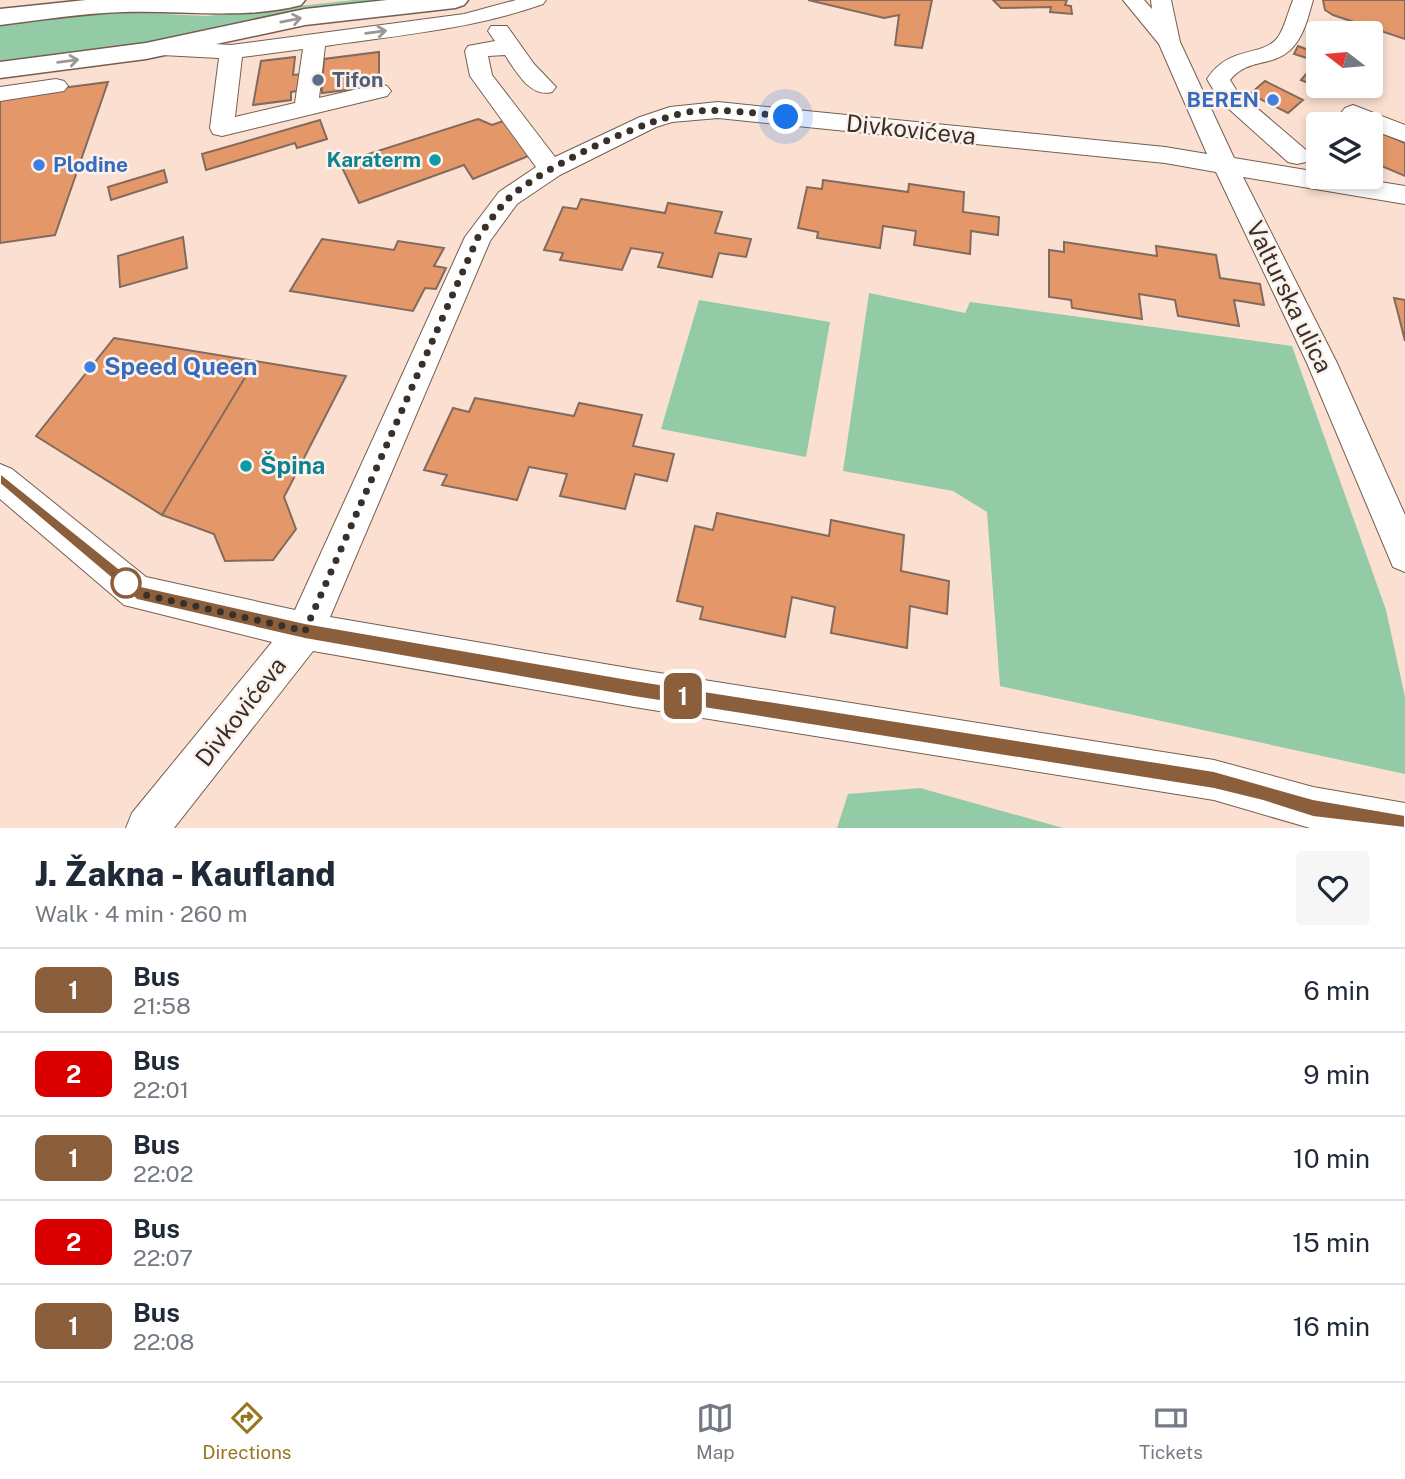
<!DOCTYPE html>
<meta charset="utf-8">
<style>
body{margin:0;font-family:"Public Sans",sans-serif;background:#f6f6f7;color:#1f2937;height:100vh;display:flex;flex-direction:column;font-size:26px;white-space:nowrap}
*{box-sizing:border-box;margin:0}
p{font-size:23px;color:#747a83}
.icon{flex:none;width:38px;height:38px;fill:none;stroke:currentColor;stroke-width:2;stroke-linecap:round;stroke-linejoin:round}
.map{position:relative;height:828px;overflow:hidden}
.sheet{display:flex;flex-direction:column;background:#fff;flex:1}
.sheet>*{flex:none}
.badge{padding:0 14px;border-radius:10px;font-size:24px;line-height:46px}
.needle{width:46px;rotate:286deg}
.fabs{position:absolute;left:1306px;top:21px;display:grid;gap:14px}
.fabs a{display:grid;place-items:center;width:77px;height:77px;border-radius:7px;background:#fff;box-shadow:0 4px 10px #0003;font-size:35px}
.you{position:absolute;width:35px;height:35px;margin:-18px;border:5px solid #fff;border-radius:50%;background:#1a73e8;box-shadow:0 0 0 10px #1a73e833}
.map>.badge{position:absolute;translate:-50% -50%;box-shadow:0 0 0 4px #fff}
.round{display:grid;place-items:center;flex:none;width:74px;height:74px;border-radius:7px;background:#f6f6f7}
.overview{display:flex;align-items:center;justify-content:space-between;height:119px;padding:0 35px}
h1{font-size:33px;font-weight:800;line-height:52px}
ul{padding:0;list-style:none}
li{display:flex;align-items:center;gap:21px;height:84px;padding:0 35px;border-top:2px solid #e0e1e3}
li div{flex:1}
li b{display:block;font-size:26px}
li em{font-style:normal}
li .badge{min-width:77px;font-weight:700;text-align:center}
.tabs{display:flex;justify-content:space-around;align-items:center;height:98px;border-top:2px solid #e0e1e3;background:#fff;font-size:19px;color:#747a83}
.tabs a{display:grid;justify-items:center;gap:4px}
.tabs .active{color:#997520}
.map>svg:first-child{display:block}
.green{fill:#93cba7}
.building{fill:#e4986a;stroke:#826a5d;stroke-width:2}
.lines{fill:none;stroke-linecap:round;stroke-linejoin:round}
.minor-casing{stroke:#755e51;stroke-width:2}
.major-casing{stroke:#755e51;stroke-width:3}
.minor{fill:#fff;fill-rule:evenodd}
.major{fill:#fff;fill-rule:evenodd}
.oneway{stroke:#9c9894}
.line{fill:#8b5e3c;stroke:#fff;stroke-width:2}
.walk{stroke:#3a302a;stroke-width:7;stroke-dasharray:0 12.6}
.service-dot{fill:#5c6f8a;stroke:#fcf1eb;stroke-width:2.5}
.shop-dot{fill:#3f7fe0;stroke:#fcf1eb;stroke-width:2.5}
.culture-dot{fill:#0f9aa8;stroke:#fcf1eb;stroke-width:2.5}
.stop-dot{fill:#fff;stroke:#8b5e3c;stroke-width:3.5}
.labels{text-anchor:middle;stroke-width:5;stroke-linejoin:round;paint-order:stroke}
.far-service-label{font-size:21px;font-weight:bold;fill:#4e5e75;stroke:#fcf1eb;text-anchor:start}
.far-shop-label{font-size:21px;font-weight:bold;fill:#366cbe;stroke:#fcf1eb;text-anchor:end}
.far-culture-label{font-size:21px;font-weight:bold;fill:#0d838f;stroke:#fcf1eb;text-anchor:end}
.street-label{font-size:24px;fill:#3a302a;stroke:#fcf1eb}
.shop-label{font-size:24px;font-weight:bold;fill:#366cbe;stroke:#fcf1eb;text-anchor:start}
.culture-label{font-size:24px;font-weight:bold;fill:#0d838f;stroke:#fcf1eb;text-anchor:start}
</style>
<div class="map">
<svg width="1405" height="828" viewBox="0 0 1405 828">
<rect width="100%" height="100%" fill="#fbe0d1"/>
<path class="green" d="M354,0H398L123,47L0,61V24L123,12L207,16Z
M869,293L965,313L970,302L1292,346L1386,610L1405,697V774L1000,686L987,512L953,491L843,471Z
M699,300L830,322L806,457L661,429Z
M920,788L1063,828H837L848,794Z"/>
<path class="building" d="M808,0H932L922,48L895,45L899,15L884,18Z
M993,0H1067L1065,5L1071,6L1072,14L1050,12L1051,7L1001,8Z
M1323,0H1405V39L1333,15L1325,10Z
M1298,46L1314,52L1310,59L1294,54Z
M379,52V86L322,93V88L291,92V100L253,105L261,61L295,57L293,75L323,72L324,59Z
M1318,60V86H1341L1335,94L1301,80Z
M1265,81L1303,100L1288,113L1250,94Z
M108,82L55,235L0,243V96Z
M478,119L492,125L509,119L533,154L473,179L464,165L359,203L340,163Z
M320,120L327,139L297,148L295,143L206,170L202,154Z
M1382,133L1405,143V176L1370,161V151Z
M164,170L167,182L111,200L108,187Z
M823,180L908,192L909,184L964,192L963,212L999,217L998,235L971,231L970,254L914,245L916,231L883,226L880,248L817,238L818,232L798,228L807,187L822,189Z
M581,199L665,213L668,203L722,212L715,233L751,239L746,257L719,253L712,277L658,267L663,253L631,248L622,270L560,260L563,253L544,250L563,207L577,209Z
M183,237L187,268L120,287L118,256Z
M322,239L394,250L398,241L444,248L434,266L446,268L436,289L425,288L413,311L290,291Z
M1064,242L1157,256L1156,246L1216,255L1220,278L1260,284L1264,305L1234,300L1239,326L1178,316L1175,300L1139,294L1142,319L1072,308L1071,300L1049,297V250L1064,252Z
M1394,298L1405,300V341L1400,321Z
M114,338L255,361L162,515L36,436Z
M255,361L346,376L284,497L296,529L273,560L225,561L214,534L162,515Z
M475,398L574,416L579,403L642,415L633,446L674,454L667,481L635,474L625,509L560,496L567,474L529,467L517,500L442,485L447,475L424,470L453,408L469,412Z
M717,513L829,536L831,520L904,535L901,571L949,581L947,614L910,606L907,648L831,633L835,607L792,597L785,637L700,619L703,607L677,601L695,526L713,530Z"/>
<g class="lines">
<defs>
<path id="minor" d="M516,0H546L543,4C473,29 399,35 325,46L319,98L379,84L387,86L391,91L387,96L222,136L213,134L210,128L219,58L162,55L154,53L151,48L154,43L162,41L231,45L464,14ZM303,49L295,103L235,117L242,57Z
M1123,0H1144L1152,9L1151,0H1171L1180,42L1234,158L1318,172V177H1349L1405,186V204L1243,177L1337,363L1405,515V572L1393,567L1307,363L1216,172L1165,163L718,118L672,122L656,127L560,175L517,204L490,241L330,617L634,669L1214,760L1313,787L1405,803V828H1310L1214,800L634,707L313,651L174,828H126L132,813L272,642L124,605L0,499V464L12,469L146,577L295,610L465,237L499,192L536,167L470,76L465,51L468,46L495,41L488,31L491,26H507L534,64L556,87L552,92C530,98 516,71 505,55L488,56L492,75L555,157L640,117L670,107L718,102L1165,147L1207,154L1159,44Z
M1293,0H1313C1308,17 1304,38 1289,51C1271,67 1248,58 1230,80L1237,91L1306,150L1309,156L1306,162L1297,164L1288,162L1220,101L1207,79C1230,44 1263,58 1278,37C1285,27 1288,12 1293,0Z
M56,79L64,81L68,86L64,91L0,101V87Z
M1353,105L1405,125V142L1370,129V124C1359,124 1348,123 1341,113L1345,108Z"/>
<path id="major" d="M86,0H305L301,5C244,20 182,10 123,12C83,13 41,20 0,25V9Z
M387,0H468L464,5L455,8L305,25L146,59L0,78V62L146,43L305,9Z"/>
</defs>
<use href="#minor" class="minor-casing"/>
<use href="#major" class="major-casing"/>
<use href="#minor" class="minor"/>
<use href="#major" class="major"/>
</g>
<defs><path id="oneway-shaft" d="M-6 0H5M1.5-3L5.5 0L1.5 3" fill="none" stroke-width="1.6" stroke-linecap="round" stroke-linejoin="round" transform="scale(1.75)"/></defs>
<g class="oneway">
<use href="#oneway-shaft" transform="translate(291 20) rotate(-11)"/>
<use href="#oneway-shaft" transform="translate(376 32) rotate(-8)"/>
<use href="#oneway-shaft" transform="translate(68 61) rotate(-7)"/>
</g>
<path class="line" d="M0,473L141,586L305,623L634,680L1214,771L1313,799L1405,815V828L1313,817L1263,801L1214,789L634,697L305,639L137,600L0,484Z"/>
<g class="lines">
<path class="walk" d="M126,583L116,575L137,593L305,631L478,237C488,224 497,210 508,199C540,168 652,115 696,111C726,109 756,113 786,117"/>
</g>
<circle class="service-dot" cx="318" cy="80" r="7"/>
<g class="shop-dot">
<circle cx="1273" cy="100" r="7"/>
<circle cx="39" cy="165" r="7"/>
<circle cx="90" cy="367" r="7"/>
</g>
<g class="culture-dot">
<circle cx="435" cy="160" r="7"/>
<circle cx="246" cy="466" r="7"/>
</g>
<circle class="stop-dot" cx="126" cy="583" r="14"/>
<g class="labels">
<g class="far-service-label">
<text x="332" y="87">Tifon</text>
</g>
<g class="far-shop-label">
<text x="1259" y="107">BEREN</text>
<text x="53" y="172" text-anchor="start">Plodine</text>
</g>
<g class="far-culture-label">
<text x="421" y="167">Karaterm</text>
</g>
<g class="street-label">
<text transform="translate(911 130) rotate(6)" y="8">Divkovićeva</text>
<text transform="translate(1289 297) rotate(64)" y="8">Valturska ulica</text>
<text transform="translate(241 712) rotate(-52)" y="8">Divkovićeva</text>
</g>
<g class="shop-label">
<text x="104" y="375">Speed Queen</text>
</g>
<g class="culture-label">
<text x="260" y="474">Špina</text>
</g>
</g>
</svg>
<div class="fabs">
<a><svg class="needle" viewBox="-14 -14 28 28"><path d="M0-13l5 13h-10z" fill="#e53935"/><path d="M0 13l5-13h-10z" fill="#747a83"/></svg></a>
<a><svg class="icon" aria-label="layers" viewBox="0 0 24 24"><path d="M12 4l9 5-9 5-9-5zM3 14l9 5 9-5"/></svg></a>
</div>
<div class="you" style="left:786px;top:117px"></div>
<b class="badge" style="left:683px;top:696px;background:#8b5e3c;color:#fff">1</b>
</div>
<section class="sheet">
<div class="overview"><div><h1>J. Žakna - Kaufland</h1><p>Walk · 4 min · 260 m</p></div><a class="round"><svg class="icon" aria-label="heart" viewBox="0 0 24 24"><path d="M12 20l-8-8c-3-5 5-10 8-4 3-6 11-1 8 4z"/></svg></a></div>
<ul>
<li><span class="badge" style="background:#8b5e3c;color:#fff">1</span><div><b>Bus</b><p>21:58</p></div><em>6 min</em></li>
<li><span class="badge" style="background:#db0000;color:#fff">2</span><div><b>Bus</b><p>22:01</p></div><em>9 min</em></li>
<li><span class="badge" style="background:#8b5e3c;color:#fff">1</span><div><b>Bus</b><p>22:02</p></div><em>10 min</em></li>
<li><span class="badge" style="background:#db0000;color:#fff">2</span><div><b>Bus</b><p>22:07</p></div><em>15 min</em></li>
<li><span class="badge" style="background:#8b5e3c;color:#fff">1</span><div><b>Bus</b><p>22:08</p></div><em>16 min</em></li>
</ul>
</section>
<nav class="tabs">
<a class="active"><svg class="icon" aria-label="directions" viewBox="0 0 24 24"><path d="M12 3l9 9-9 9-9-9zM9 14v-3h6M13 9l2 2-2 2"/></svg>Directions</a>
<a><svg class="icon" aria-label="map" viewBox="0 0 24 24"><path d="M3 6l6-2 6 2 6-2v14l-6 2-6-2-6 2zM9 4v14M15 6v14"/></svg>Map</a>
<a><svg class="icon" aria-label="tickets" viewBox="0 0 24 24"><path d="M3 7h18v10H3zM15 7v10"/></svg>Tickets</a>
</nav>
